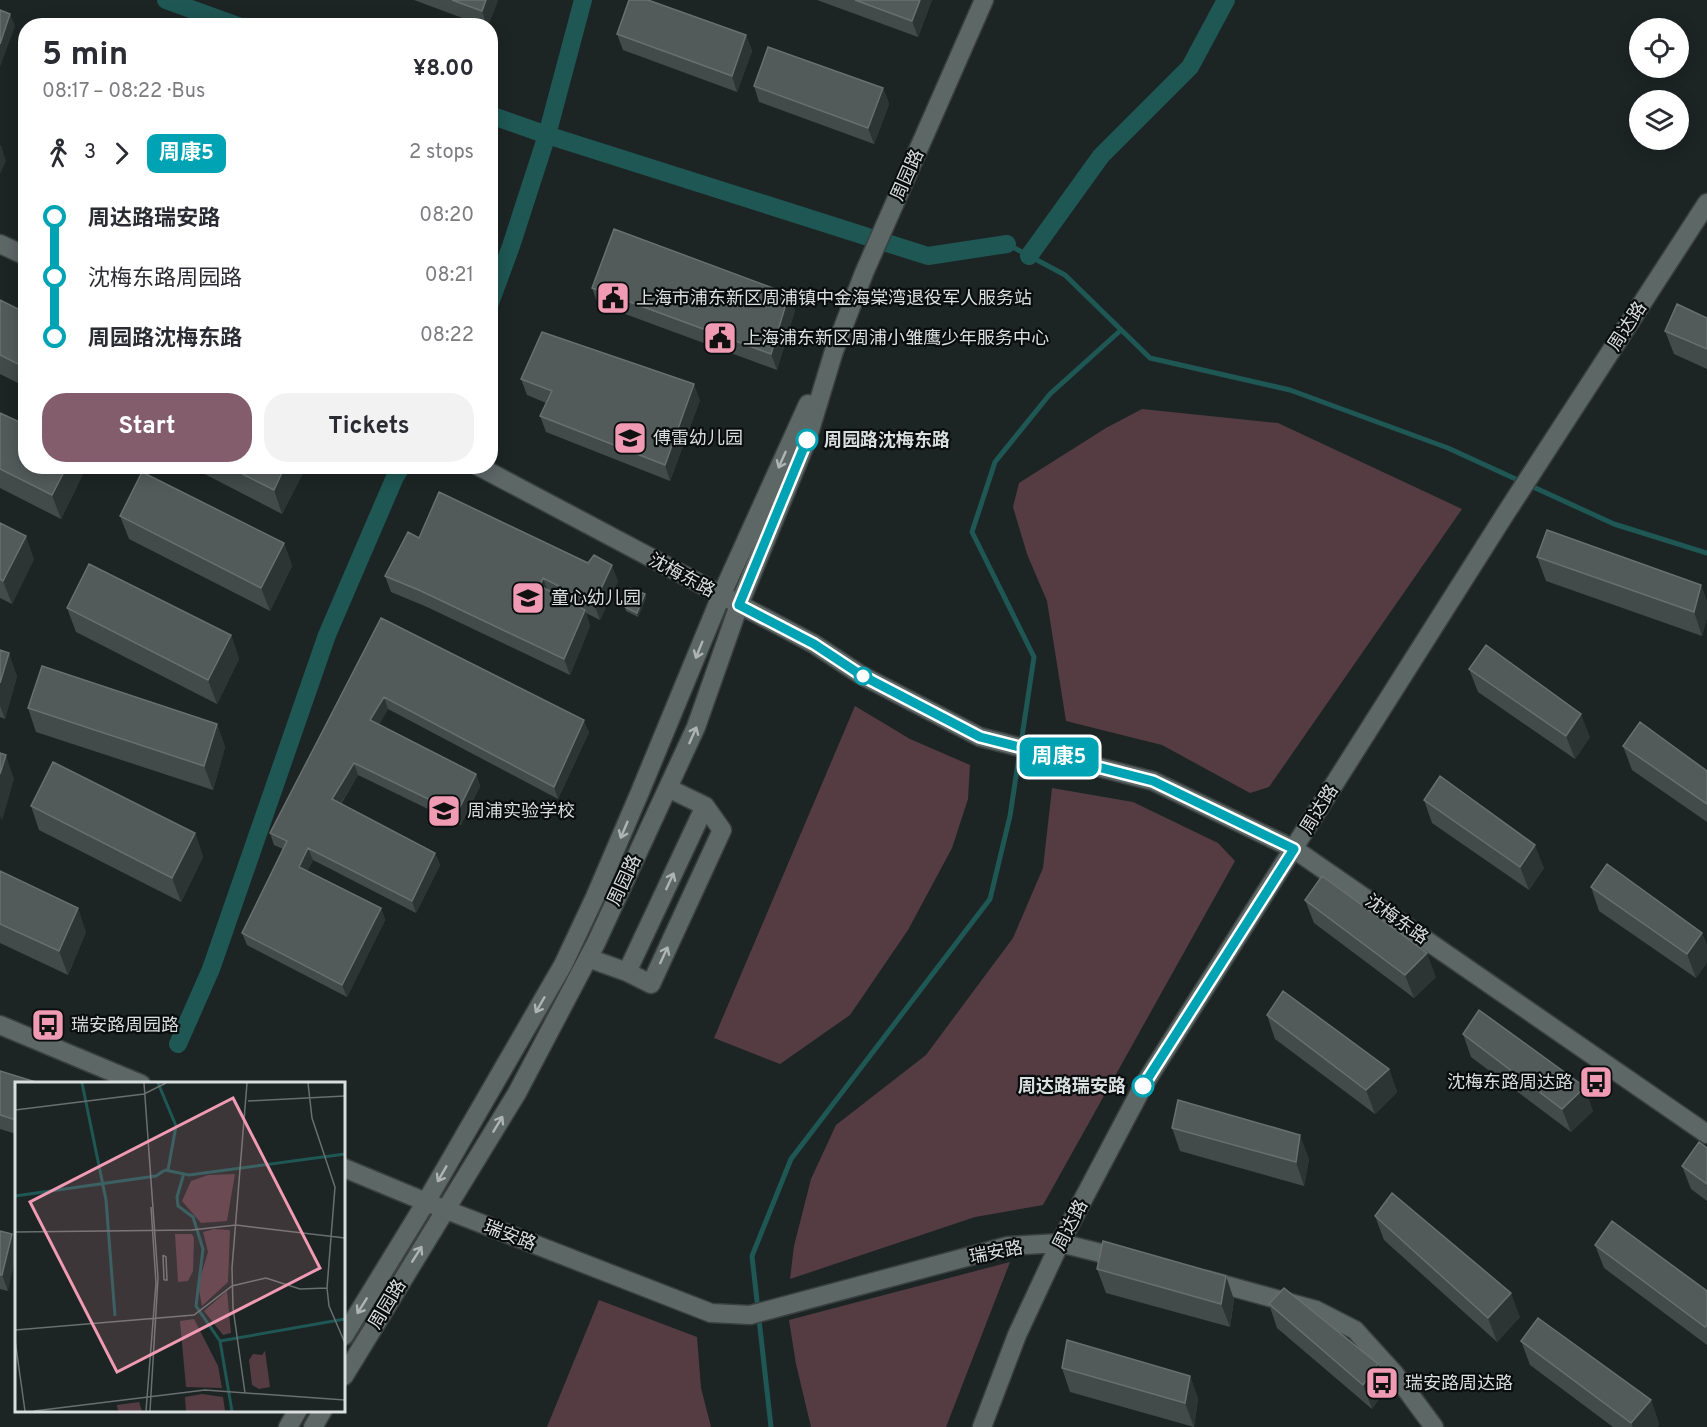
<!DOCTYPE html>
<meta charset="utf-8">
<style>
body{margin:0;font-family:Overpass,"Noto Sans SC",sans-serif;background:#f2f2f3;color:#2b2b33;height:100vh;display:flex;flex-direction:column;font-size:22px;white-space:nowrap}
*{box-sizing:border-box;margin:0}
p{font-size:20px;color:#7c7c81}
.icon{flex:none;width:33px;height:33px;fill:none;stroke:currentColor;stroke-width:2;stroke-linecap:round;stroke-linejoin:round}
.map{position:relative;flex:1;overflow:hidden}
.side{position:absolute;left:18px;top:18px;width:480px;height:456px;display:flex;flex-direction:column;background:#fff;border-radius:24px;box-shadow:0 3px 15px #0003}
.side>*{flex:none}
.badge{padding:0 12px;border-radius:9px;font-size:21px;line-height:39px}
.buttons{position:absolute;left:1629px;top:18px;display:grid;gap:12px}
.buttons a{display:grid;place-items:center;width:60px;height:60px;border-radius:50%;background:#fff;box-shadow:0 3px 15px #0003;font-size:30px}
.map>.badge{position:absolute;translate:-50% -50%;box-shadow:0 0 0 3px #fff}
.legs{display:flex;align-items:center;gap:9px;height:66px;padding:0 24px;font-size:20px}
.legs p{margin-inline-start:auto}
.headline{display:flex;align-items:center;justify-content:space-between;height:102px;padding:0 24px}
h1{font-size:33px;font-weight:700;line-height:45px}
.button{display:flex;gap:12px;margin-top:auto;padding:12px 24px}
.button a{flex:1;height:69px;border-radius:24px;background:#845d6d;color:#fff;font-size:24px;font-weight:700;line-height:69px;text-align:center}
.button a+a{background:#f2f2f3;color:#2b2b33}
ul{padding:0 24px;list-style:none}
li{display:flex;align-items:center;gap:21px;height:60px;font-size:22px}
li i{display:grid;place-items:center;width:9px;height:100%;margin:0 8px;background:currentColor}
li i::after{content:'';width:15px;height:15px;margin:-8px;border:4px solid;border-radius:50%;background:#fff}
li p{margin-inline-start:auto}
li:first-child i{background:linear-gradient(#0000 50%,currentColor 0)}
li:last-child i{background:linear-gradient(currentColor 50%,#0000 0)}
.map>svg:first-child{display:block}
.green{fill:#553c43}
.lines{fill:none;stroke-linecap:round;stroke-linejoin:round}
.stream{stroke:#1e5754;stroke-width:5}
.canal{stroke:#1e5754;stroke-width:18}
.minor-casing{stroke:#39403f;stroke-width:21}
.minor{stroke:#5d6766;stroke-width:18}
.wall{fill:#424b4a}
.shaded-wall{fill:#2d3534}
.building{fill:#535b5a;stroke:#686f6f;stroke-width:1.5}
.oneway{stroke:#aeb4b4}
.line-1-casing{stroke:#fff;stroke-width:14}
.line-1{stroke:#00a3b4;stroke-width:9}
.stop-1-dot{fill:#fff;stroke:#00a3b4;stroke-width:3}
.labels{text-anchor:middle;stroke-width:4.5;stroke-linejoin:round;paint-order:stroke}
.street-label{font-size:18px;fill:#d9dede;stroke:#090d0d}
.poi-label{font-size:18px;fill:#d9dede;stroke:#090d0d;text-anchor:start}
.stop-label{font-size:18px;font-weight:bold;fill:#d9dede;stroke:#090d0d;text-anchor:start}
.inset-river{fill:none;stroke:#1e5754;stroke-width:3}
.inset-road{fill:none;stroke:#686f6e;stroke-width:1.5}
.view{fill:#f19ab3;fill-opacity:0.15;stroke:#f19ab3;stroke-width:3}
.inset-edge{fill:none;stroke:#d9dede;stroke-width:3}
</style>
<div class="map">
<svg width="1707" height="1427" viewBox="0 0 1707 1427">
<rect width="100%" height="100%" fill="#1d2524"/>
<path class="green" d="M1142,409L1278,423L1462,509L1269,787L1250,793L1162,745L1066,721L1047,601L1027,554L1013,507L1019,483L1106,428Z
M855,706L910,739L970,765L968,799L952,848L908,930L850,1015L780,1064L714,1038Z
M1052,788L1133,802L1218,843L1235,861L1043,1205L975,1217L790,1279L794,1246L811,1179L836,1125L926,1055L1013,938L1043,868Z
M1010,1262L946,1427H811L796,1364L789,1320Z
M599,1300L697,1337L701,1388L711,1427H547Z"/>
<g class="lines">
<path class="stream" d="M1007,244L1065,275L1150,358L1290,390L1448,448L1614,524L1707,553
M771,1427L752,1256L791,1159L990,899L1010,816L1034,657L972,532L995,462L1050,394L1121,330"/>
<path class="canal" d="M166,0L238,26
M490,115L547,135L928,256L1007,244
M1029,256L1101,156L1190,67L1226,0
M490,303L511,246L547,135L583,0
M178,1044L211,969L327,635L395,477L402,466"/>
<defs>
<path id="minor" d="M0,244L26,256
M478,466L814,644L861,675L980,737L1153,781L1294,849L1707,1134
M588,958L627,972L651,984L722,830L705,806L668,788
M627,972L705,806
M0,1025L141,1084
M344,1168L426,1202L711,1313L750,1315L1008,1246L1060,1243L1125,1259
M1207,1280L1316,1310L1355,1330L1394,1373L1434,1427
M344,1336L426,1202L563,965L595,897L640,792L721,596L808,404
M344,1376L517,1093L596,943L696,727L739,605L807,440L834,351L864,273L984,0
M288,1427L298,1410
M313,1427L323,1410
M982,1427L1017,1335L1060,1243L1143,1086L1504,516L1707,203"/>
</defs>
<use href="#minor" class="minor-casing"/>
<use href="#minor" class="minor"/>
</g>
<path class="wall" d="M414,0H498L488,26H484Z
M817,0H932L918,37Z
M617,34L746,35L752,51L737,92L623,50Z
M754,86L883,88L889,104L874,144L759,102Z
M592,288L795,310L777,370L598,304Z
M0,300L26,313V387L0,374Z
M1707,318V369L1674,354L1665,331Z
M521,379L700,400L670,481L546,432L540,416L546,403L527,395Z
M0,413L83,474L61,519L0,488Z
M189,466H304L305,469L282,514Z
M120,516L284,543L292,566L270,611L129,539Z
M0,523L34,559L12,604L0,598Z
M419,538L618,581L600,620L586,613L590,626L570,675L427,607L391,592L385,576Z
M1537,557L1701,585L1707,602V617L1702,636L1546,581Z
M645,594L646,598L638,617L626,611L625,607Z
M67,608L231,635L239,659L217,704L76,632Z
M381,618L589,732L558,799L388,709L379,724L476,774L480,786L461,825L358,775L341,804L435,853L440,865L416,913L313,860L307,871L381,908L385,920L347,997L247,945L242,933L283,849L274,845L270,833Z
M0,650L17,676L5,719L0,717Z
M1469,669L1590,737L1575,759L1478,692Z
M28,708L217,724L225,747L213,790L36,732Z
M1623,746L1707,771V822L1632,770Z
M1424,800L1544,868L1529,890L1432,823Z
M31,806L195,833L203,857L181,902L39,830Z
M0,871L86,932L68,975L0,943Z
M1591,887L1702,933L1707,946V962L1696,978L1599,911Z
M1305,900L1436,977L1414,998L1314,923Z
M1267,1015L1389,1069L1397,1092L1375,1114L1275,1039Z
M1463,1034L1593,1111L1571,1132L1471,1057Z
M0,1071L16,1083V1134L0,1129Z
M1172,1128L1309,1159L1304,1186L1180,1151Z
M1707,1148V1201L1691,1189L1682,1166Z
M1375,1216L1520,1317L1497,1342L1384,1240Z
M0,1231L8,1291L0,1289Z
M1595,1245L1707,1291V1345L1604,1268Z
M1097,1269L1226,1276L1234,1300L1230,1327L1106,1293Z
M1269,1304L1378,1364L1386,1388L1372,1409L1277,1328Z
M1521,1341L1651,1400L1659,1424L1657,1427H1613L1530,1365Z
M1062,1368L1190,1376L1198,1399L1194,1427L1070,1392Z"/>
<path class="shaded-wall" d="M486,0H498L488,26H487L482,11Z
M920,0H932L918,37L912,21Z
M10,14L15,26L0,67V44Z
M746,35L752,51L737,92L732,76Z
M883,88L889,104L874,144L868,128Z
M1,145L6,161L0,174V146Z
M789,294L795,310L777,370L771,354Z
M694,384L700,400L670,481L665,465Z
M67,466H81L83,474L61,519L52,495Z
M285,466H304L305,469L282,514L274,490Z
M26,536L34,559L12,604L3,581Z
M284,543L292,566L270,611L261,588Z
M612,565L618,581L600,620L594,604Z
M543,578L549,594L540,586Z
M1701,585L1707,602V617L1702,636L1694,612Z
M645,594L646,598L638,617L637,613Z
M585,610L590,626L570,675L564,659Z
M231,635L239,659L217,704L208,680Z
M9,653L17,676L5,719L0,706V683Z
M384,697L388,709L375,732L370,720Z
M1581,714L1590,737L1575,759L1566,736Z
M584,720L589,732L558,799L554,787Z
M217,724L225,747L213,790L204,766Z
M6,755L14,779L2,821L0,816V774Z
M354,763L358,775L336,811L332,799Z
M476,774L480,786L461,825L457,813Z
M195,833L203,857L181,902L172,878Z
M1535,845L1544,868L1529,890L1520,867Z
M308,848L313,860L304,879L299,867Z
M435,853L440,865L416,913L412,901Z
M78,908L86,932L68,975L59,951Z
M381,908L385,920L347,997L342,985Z
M1702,933L1707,946V962L1696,978L1687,954Z
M1427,953L1436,977L1414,998L1405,975Z
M1389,1069L1397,1092L1375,1114L1366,1090Z
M1585,1087L1593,1111L1571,1132L1562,1109Z
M1300,1135L1309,1159L1304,1186L1296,1162Z
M12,1234L16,1247V1255L8,1291L2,1275Z
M1226,1276L1234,1300L1230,1327L1221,1304Z
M1511,1293L1520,1317L1497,1342L1488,1318Z
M1378,1364L1386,1388L1372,1409L1363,1385Z
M1190,1376L1198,1399L1194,1427L1185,1403Z
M1651,1400L1659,1424L1657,1427H1633L1631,1423Z"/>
<path class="building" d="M452,0H486L482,11Z
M629,0H648L746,35L732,76L617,34Z
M855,0H920L912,21Z
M0,10L10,14L0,44Z
M768,47L883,88L868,128L754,86Z
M614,229L789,294L771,354L592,288Z
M0,300L26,313V368L0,355Z
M1677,304L1707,318V349L1665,331Z
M542,332L694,384L665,465L540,416L552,391L521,379Z
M0,413L26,425V466H67L52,495L0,469Z
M227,466H285L274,490Z
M142,472L284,543L261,588L120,516Z
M439,492L588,563L594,555L612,565L594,604L543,578L540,586L585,610L564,659L421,591L385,576L408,532L419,538Z
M0,523L26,536L3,581L0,579Z
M1547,530L1701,585L1694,612L1537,557Z
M89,564L231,635L208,680L67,608Z
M630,588L645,594L637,613L625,607Z
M381,618L584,720L554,787L384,697L370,720L476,774L457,813L354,763L332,799L435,853L412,901L308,848L299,867L381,908L342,985L242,933L287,841L270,833Z
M1486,645L1581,714L1566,736L1469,669Z
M0,650L9,653L0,683Z
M42,666L217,724L204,766L28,708Z
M1640,722L1707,771V804L1623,746Z
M0,753L6,755L0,774Z
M53,762L195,833L172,878L31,806Z
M1440,776L1535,845L1520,867L1424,800Z
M1607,864L1702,933L1687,954L1591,887Z
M0,871L78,908L59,951L0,924Z
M1322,876L1427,953L1405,975L1305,900Z
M1283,991L1389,1069L1366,1090L1267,1015Z
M1479,1010L1585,1087L1562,1109L1463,1034Z
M0,1071L39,1083H16V1120L0,1115Z
M1178,1100L1300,1135L1296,1162L1172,1128Z
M1699,1142L1707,1148V1184L1682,1166Z
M1392,1193L1511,1293L1488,1318L1375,1216Z
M1612,1221L1707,1291V1325L1705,1327L1595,1245Z
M0,1231L12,1234L2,1275H0Z
M1103,1241L1226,1276L1221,1304L1097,1269Z
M1284,1288L1378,1364L1363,1385L1269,1304Z
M1538,1318L1651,1400L1631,1423L1521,1341Z
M1067,1340L1190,1376L1185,1403L1062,1368Z"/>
<defs><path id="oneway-shaft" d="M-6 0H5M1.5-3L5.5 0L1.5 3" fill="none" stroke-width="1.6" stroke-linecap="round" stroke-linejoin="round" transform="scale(1.5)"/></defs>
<g class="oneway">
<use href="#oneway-shaft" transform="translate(782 460) rotate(114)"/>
<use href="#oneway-shaft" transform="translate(699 650) rotate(112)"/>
<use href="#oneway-shaft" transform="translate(693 735) rotate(-66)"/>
<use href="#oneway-shaft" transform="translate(624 830) rotate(113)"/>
<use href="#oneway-shaft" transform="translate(670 881) rotate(-65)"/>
<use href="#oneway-shaft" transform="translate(664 955) rotate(-65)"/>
<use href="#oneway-shaft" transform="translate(540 1005) rotate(120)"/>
<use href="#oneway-shaft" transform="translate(498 1124) rotate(-59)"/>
<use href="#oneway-shaft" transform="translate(442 1174) rotate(120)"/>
<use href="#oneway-shaft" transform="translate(417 1254) rotate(-58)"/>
<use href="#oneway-shaft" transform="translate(362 1306) rotate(122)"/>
</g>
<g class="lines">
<defs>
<path id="line-1" d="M807,440L739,605L814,644L861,675L980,737L1153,781L1294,849L1143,1086"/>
</defs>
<use href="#line-1" class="line-1-casing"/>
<use href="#line-1" class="line-1"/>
</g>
<defs>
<symbol id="civic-square" viewBox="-11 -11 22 22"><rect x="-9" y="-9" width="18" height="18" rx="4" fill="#f19ab3" stroke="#090d0d"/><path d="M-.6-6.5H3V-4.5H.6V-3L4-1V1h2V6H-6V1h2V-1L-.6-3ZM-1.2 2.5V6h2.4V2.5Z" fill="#111"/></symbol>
<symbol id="school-square" viewBox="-11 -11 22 22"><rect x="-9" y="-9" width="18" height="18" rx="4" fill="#f19ab3" stroke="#090d0d"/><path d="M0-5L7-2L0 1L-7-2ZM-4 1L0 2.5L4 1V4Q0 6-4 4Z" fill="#111"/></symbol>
<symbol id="bus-square" viewBox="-11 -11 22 22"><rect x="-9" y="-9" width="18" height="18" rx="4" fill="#f19ab3" stroke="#090d0d"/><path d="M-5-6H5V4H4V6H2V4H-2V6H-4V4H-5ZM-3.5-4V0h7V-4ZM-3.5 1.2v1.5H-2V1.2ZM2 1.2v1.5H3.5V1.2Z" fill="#111"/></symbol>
</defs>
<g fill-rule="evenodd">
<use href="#civic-square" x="594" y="279" width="38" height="38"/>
<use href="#civic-square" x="701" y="319" width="38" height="38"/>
<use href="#school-square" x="611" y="419" width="38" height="38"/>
<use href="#school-square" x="509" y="579" width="38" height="38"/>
<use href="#school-square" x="425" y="792" width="38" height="38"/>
<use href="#bus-square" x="29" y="1006" width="38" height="38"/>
<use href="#bus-square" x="1577" y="1063" width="38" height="38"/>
<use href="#bus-square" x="1363" y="1364" width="38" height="38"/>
</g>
<g class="stop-1-dot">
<circle cx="807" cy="440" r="10"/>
<circle cx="863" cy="676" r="8"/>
<circle cx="1143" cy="1086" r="10"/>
</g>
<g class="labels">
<g class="street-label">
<text transform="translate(907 175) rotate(-66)" y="6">周园路</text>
<text transform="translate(1627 326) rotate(-57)" y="6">周达路</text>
<text transform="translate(682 575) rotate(28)" y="6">沈梅东路</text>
<text transform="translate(1319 809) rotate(-58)" y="6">周达路</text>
<text transform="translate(624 880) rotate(-65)" y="6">周园路</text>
<text transform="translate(1397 919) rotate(35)" y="6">沈梅东路</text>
<text transform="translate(1070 1225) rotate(-63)" y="6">周达路</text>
<text transform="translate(510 1235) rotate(21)" y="6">瑞安路</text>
<text transform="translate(996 1252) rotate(-11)" y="6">瑞安路</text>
<text transform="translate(387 1304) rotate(-59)" y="6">周园路</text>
</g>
<g class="poi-label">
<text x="636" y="304">上海市浦东新区周浦镇中金海棠湾退役军人服务站</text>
<text x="743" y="344">上海浦东新区周浦小雏鹰少年服务中心</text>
<text x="653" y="444">傅雷幼儿园</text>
<text x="551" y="604">童心幼儿园</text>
<text x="467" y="817">周浦实验学校</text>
<text x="71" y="1031">瑞安路周园路</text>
<text x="1573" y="1088" text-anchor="end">沈梅东路周达路</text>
<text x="1405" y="1389">瑞安路周达路</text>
</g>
<g class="stop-label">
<text x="824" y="446">周园路沈梅东路</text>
<text x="1126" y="1092" text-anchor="end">周达路瑞安路</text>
</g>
</g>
<g transform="translate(15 1082)">
<rect width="330" height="330" fill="#1d2524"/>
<path d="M220,92L212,139L186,141L167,119L176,99L193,93ZM199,147L215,148L213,200L187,224L183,203L193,170L188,150ZM160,152H177L179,156L178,189L173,199L163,200ZM212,209L216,251L208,253L189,229ZM179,237L203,284L207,306L171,305L165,239ZM250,269L255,305L244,307L237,303L234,278L238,272L247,273ZM187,312L208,315L210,329H171L170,315ZM124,320L127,329H103L102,323Z" fill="#553c43"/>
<path class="inset-river" d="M67,1L91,118L100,234M143,1L161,44L153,88M150,88L174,93L330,72M169,91L162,115L163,124L178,135L188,167L181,224L205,259L217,329M0,114L141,94L150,88M205,259L330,237"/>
<path class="inset-road" d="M129,1L143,196L135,329M293,1L297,36L320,105L312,206L314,224L330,261M233,19L330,14M0,28L129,12L151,1M0,150L177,148L221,143L330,156M148,173L151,175L152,198H149M148,173L149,198M0,248L179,233L217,204L251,196L285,207L312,206M0,258L10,329M230,311L218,226L217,186L232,1M19,329L190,308L330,318M131,329L141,201L136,125"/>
<path class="view" d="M218,16L305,186L102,290L15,120Z"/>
<rect width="330" height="330" class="inset-edge"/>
</g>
</svg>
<div class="buttons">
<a><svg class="icon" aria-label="locate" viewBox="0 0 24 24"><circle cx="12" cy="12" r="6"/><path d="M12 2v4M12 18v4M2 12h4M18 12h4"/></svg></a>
<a><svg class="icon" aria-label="layers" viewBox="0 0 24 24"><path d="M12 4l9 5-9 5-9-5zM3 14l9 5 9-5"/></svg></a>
</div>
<b class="badge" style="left:1059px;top:757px;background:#00a3b4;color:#fff">周康5</b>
<section class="side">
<div class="headline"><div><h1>5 min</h1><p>08:17 – 08:22 · Bus</p></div><b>¥8.00</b></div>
<div class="legs"><svg class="icon" aria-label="walk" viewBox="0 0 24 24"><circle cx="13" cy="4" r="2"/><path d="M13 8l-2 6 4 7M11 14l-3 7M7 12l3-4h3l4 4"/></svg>3<svg class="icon" aria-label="forward" viewBox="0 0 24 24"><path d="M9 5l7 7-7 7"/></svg><b class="badge" style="background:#00a3b4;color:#fff">周康5</b><p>2 stops</p></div>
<ul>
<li><i style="color:#00a3b4"></i><b>周达路瑞安路</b><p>08:20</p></li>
<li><i style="color:#00a3b4"></i><span>沈梅东路周园路</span><p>08:21</p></li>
<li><i style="color:#00a3b4"></i><b>周园路沈梅东路</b><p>08:22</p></li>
</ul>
<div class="button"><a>Start</a><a>Tickets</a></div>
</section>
</div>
